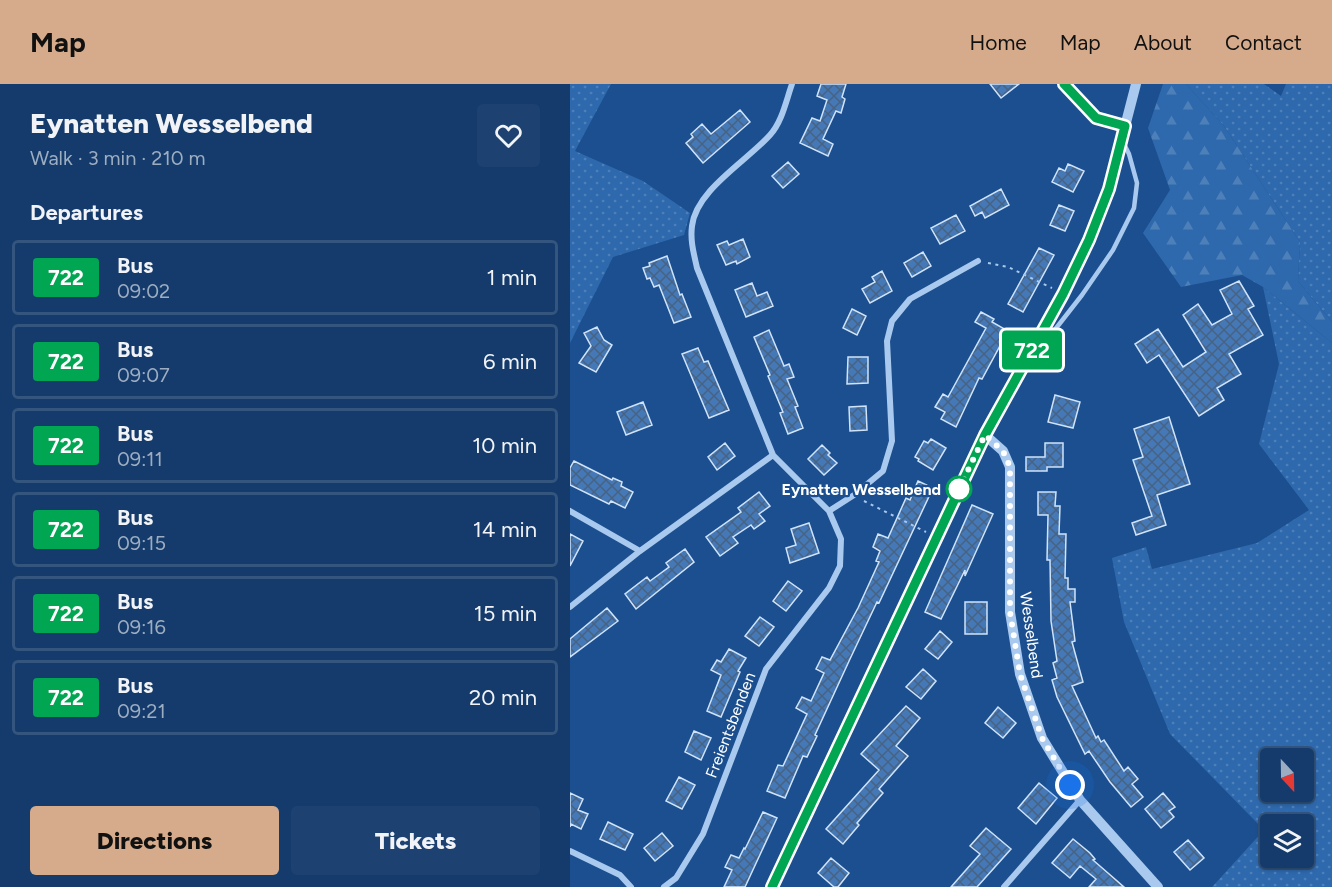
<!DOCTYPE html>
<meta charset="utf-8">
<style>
body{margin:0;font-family:Figtree,sans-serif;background:#1d4271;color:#f1f3f6;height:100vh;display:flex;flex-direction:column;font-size:22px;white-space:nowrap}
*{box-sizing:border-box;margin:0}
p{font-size:20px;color:#9dadc1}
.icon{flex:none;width:33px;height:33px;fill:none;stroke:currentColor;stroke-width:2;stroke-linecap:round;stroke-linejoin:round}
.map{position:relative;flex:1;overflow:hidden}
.panel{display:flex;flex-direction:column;background:#143b6b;width:570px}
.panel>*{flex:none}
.badge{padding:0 12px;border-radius:4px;font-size:21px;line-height:39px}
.needle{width:39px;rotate:158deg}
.fabs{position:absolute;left:690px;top:664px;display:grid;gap:12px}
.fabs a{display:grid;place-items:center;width:54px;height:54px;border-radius:6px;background:#143b6b;box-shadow:0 2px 4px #0004,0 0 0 2px #33557e;font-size:30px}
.you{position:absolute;width:30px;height:30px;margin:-15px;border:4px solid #fff;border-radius:50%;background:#1a73e8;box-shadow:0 0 0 9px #1a73e833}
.map>.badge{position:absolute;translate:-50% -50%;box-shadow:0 0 0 3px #fff}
h2{padding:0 30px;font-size:22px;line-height:54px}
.round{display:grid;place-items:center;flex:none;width:63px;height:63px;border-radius:6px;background:#1d4271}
.headline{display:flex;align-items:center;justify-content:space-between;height:102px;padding:0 30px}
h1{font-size:28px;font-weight:800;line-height:45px}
.primary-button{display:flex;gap:12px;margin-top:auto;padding:12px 30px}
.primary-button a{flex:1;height:69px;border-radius:6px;background:#d6ab8b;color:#111;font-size:24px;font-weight:800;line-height:69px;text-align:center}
.primary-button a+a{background:#1d4271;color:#f1f3f6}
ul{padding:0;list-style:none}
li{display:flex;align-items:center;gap:18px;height:75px;margin:0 12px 9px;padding:0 18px;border:3px solid #33557e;border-radius:6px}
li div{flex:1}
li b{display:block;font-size:22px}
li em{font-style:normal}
li .badge{min-width:66px;font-weight:700;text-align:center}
header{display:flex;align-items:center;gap:36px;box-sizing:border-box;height:84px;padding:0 30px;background:#d6ab8b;color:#111}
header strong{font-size:28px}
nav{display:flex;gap:33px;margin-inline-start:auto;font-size:21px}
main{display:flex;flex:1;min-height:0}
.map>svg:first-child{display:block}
.grass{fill:url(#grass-dots);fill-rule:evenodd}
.forest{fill:url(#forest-firs)}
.building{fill:url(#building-cross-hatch);stroke:#cfe3fa;stroke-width:1.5}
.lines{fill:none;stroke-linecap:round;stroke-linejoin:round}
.path{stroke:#a9c9ee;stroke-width:2;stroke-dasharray:3 4.5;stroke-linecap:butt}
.service{stroke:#a9c9ee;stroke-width:4.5}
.minor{stroke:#a9c9ee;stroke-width:6}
.tertiary{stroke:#a9c9ee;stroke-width:10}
.line-casing{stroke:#fff;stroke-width:14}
.line{stroke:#00a651;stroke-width:9}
.walk{stroke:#fff;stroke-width:6;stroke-dasharray:0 10.8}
.stop-dot{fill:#fff;stroke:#00a651;stroke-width:3}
.labels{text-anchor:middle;stroke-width:4.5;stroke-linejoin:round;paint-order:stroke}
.stop-label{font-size:16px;font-weight:bold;fill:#fff;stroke:#1b4f8f;text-anchor:end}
.street-label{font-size:16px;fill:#fff;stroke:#1b4f8f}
</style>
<header>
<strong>Map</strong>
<nav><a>Home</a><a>Map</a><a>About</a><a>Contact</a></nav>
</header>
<main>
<section class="panel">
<div class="headline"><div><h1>Eynatten Wesselbend</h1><p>Walk · 3 min · 210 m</p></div><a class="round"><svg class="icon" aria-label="heart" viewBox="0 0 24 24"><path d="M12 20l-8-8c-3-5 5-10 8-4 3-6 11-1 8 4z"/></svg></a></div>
<h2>Departures</h2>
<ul>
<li><span class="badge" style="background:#00a651;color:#fff">722</span><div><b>Bus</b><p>09:02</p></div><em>1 min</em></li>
<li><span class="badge" style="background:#00a651;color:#fff">722</span><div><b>Bus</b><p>09:07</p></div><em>6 min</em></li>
<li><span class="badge" style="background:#00a651;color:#fff">722</span><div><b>Bus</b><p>09:11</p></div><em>10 min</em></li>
<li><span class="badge" style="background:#00a651;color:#fff">722</span><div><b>Bus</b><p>09:15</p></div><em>14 min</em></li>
<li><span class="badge" style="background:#00a651;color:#fff">722</span><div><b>Bus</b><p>09:16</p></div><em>15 min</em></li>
<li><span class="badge" style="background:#00a651;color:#fff">722</span><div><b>Bus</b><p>09:21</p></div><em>20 min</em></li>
</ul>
<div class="primary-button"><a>Directions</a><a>Tickets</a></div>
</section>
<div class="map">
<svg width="762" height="803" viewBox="0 0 762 803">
<defs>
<pattern id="grass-dots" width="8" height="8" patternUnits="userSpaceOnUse" patternTransform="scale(1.5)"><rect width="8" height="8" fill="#2e69ad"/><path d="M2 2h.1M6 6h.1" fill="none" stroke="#4d80b9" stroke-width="1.8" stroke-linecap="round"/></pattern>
<pattern id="forest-firs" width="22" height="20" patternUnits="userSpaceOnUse" patternTransform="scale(1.5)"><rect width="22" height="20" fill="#2e69ad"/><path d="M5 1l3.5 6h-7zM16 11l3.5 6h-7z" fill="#4d80b9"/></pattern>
<pattern id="building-cross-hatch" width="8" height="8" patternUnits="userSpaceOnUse" patternTransform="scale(1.5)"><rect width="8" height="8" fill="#4478b7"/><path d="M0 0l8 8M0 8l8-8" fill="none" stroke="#486282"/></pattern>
</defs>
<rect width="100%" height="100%" fill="#1b4f8f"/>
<path class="grass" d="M0,0H41L5,67L73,97L120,129L114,151L43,173L0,259Z
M616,0H694L711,12L716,0H762V238L728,197L730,158L654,42Z
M693,203L762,259V803H642L694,746L600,650L554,538L542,474L576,463L582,485L687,459L739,426L689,360L709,280ZM700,675H734V708H700ZM700,741H734V774H700Z"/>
<path class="forest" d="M593,0H616L654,42L730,158L728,197L762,238V259L693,203L672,191L611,203L573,149L600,106L578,44Z"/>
<path class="building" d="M251,0H276L272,13L275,15L271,29L266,27L253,55L263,60L258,72L230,59L242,34L250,37L257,16L247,12Z
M420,0H449L431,14Z
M170,26L180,38L133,79L116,59L123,53L121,50L132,40L141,50Z
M218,78L229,90L213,104L202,92Z
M498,80L514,87L503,108L482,98L489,84L495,87Z
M431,105L439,121L415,134L412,128L405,132L400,122Z
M489,121L504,127L495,147L480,141Z
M386,131L395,147L370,160L361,144Z
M173,155L180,173L167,180L166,177L156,181L147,161L157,157L159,161Z
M469,164L484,171L453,228L438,220Z
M353,168L361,182L342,193L334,179Z
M97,172L110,211L112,210L121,233L104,239L89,201L84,203L80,194L77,195L73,184L80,182L79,179Z
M312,187L322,207L300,219L292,205L305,198L302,193Z
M669,197L684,222L678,225L693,251L659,270L671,290L647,304L654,316L629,332L589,271L577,279L565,260L588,245L613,283L636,268L613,231L628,220L642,241L662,230L650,206Z
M182,199L187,212L197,208L203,222L176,233L165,206Z
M282,225L296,232L287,251L273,244Z
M411,228L424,235L422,238L438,247L412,295L409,294L386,343L371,335L375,328L365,323L373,310L378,313L416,244L405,238Z
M27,243L34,256L42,261L26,288L9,279L21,262L14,249Z
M199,246L214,282L219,280L224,293L217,295L228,322L225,323L233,344L218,350L210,329L213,328L198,292L200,291L184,253Z
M128,264L134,278L138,277L159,326L139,334L112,270Z
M278,273H298V299L277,300Z
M485,311L510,318L503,344L478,338Z
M73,318L82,341L56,351L47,328Z
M296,322L297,346L280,347L279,323Z
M599,333L620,400L587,411L596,441L566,451L562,439L582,432L563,376L573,373L564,345Z
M361,355L376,364L363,386L348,377L349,375L345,373L354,357L358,359Z
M155,359L165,372L147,386L138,373Z
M475,359H493V383H477V387H456V373H475Z
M252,361L260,369L258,371L267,379L254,391L238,375Z
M4,377L42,396L43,394L52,398L51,402L63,408L55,424L41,417L39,420L0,401V384Z
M348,397L363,404L309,519L307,518L280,575L245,651L247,652L237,673L233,672L215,714L197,707L208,681L213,682L237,630L226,624L232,613L241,617L254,589L246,585L252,573L260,576L288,524L309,478L306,477L310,467L303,463L308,450L318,454L336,414L340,416Z
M189,408L200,422L189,430L195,437L184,445L181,441L163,453L168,459L150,472L136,453L171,428L168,424Z
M468,408H486L485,422H490L489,450H496L495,494H498V505H505V518H500L505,557L502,558L513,598L502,602L526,654L528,652L531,658L534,656L554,687L558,683L568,695L562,700L573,713L561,723L540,698L519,667L515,670L487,613L482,596L487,594L483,579L487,577L481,537L480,476H477L478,431H468Z
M402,421L423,430L395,492V486L371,535L355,528Z
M239,439L249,469L220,479L216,464L226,461L221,445Z
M0,450L13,457L0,482Z
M115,465L124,478L66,525L55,510L77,493L80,497L99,483L96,479Z
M218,497L232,507L216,527L203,517Z
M395,518H417V550H395Z
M37,524L48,537L0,573V555Z
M190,533L204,543L189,562L175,552Z
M370,547L382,558L368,575L355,565Z
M159,565L176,574L168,587L170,588L151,633L137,627L151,591L141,586L147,576L151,578Z
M353,585L366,597L351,615L336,603Z
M336,622L350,634L326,662L338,672L309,705L313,709L287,739L289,741L273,760L256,745L309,686L291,670Z
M428,623L446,639L433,654L415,639Z
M124,647L141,654L131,676L115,668Z
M109,693L125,701L112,725L96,717Z
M469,699L487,714L466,740L448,724Z
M0,709L13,715L8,726L18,730L11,745L1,740L0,743Z
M593,709L605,723L599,727L604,733L591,744L575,725Z
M193,728L207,734L175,803H154L162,786L155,783L161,771L169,774L174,764L175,765Z
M38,738L63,750L55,766L30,755Z
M416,744L441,765L407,803H381L410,770L400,762Z
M92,749L103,762L85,777L74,764Z
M503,755L520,769L525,775L523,776L554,803H519L526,795L510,782L500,794L482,779Z
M618,756L634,774L620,786L604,768Z
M261,774L279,789L268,803H264L248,789Z"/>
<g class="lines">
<path class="path" d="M418,179L438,183L482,204
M294,417L356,448"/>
<path class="service" d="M469,258L480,252L512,211L543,166L564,124L567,99L559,70L553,58"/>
<path class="minor" d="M494,0L526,34L555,42
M203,371L259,427
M0,427L70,467
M0,523L70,467L203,371L127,184C124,170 120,157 122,142C126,106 177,77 200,51C212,38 216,17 222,0
M0,767L50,791L61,803
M94,803L106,794L133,750L196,585L259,504L270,482L271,455L259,427L284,411L313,387L322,357L317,257L322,237L340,215L408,177
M434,803L510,716"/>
<path class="tertiary" d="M415,351L433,367L440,383V528L450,590L472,654L510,716L588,803
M203,803L415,351L493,210L519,156L539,104L566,0"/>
</g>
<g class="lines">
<defs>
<path id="line" d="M202,803L415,351L493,210L519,156L539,105L555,42L526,34L494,0"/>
</defs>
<use href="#line" class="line-casing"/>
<use href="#line" class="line"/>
<path class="walk" d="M389,405L415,351L433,367L440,383V528L450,590L472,654L500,701"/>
</g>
<circle class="stop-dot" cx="389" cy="405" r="12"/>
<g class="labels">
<g class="stop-label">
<text x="371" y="411">Eynatten Wesselbend</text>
</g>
<g class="street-label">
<text transform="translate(462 551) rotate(82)" y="6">Wesselbend</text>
<text transform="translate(160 641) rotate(-69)" y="6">Freientsbenden</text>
</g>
</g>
</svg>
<div class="fabs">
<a><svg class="needle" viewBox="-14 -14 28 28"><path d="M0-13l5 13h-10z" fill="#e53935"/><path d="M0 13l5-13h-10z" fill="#9dadc1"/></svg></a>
<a><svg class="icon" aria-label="layers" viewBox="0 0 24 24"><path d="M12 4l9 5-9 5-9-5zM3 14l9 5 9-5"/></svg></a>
</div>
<div class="you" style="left:500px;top:701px"></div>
<b class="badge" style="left:462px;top:266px;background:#00a651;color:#fff">722</b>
</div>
</main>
